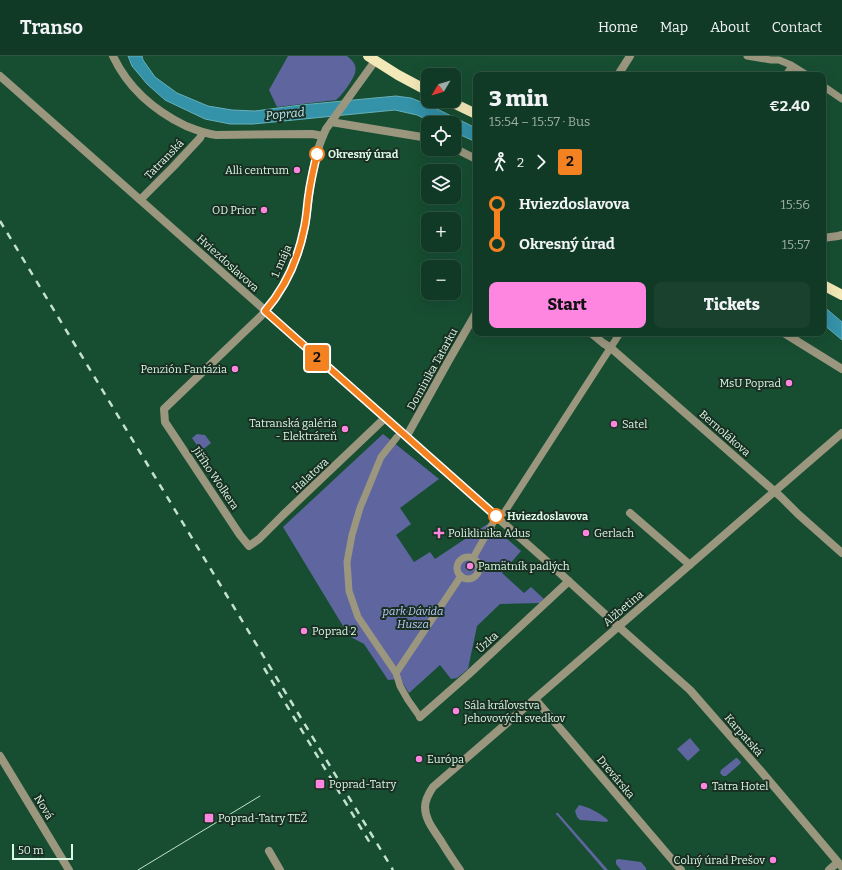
<!DOCTYPE html>
<meta charset="utf-8">
<style>
body{margin:0;font-family:Bitter,serif;background:#1a412e;color:#f1f3f6;height:100vh;display:flex;flex-direction:column;font-size:15px;white-space:nowrap}
*{box-sizing:border-box;margin:0}
p{font-size:13px;color:#9cada7}
.icon{flex:none;width:22px;height:22px;fill:none;stroke:currentColor;stroke-width:2;stroke-linecap:round;stroke-linejoin:round}
.map{position:relative;flex:1;overflow:hidden}
.drawer{position:absolute;left:473px;top:16px;width:353px;height:264px;display:flex;flex-direction:column;background:#113a26;border-radius:8px;box-shadow:0 4px 16px #0002,0 0 0 1px #305443}
.drawer>*{flex:none}
.badge{padding:0 8px;border-radius:3px;font-size:14px;line-height:26px}
.needle{width:26px;rotate:232deg}
.tools{position:absolute;left:421px;top:12px;display:grid;gap:8px}
.tools a{display:grid;place-items:center;width:40px;height:40px;border-radius:8px;background:#113a26;box-shadow:0 4px 16px #0002,0 0 0 1px #305443;font-size:20px}
.scale{position:absolute;left:12px;bottom:10px;width:61px;box-sizing:border-box;padding-left:4px;border:2px solid #dbf7e5;border-top:0;font-size:11px;line-height:14px;white-space:nowrap;color:#dbf7e5;-webkit-text-stroke:3px #182f21;paint-order:stroke}
.map>.badge{position:absolute;translate:-50% -50%;box-shadow:0 0 0 2px #fff}
.legs{display:flex;align-items:center;gap:6px;height:44px;padding:0 16px;font-size:13px}
.legs p{margin-inline-start:auto}
.overview{display:flex;align-items:center;justify-content:space-between;height:68px;padding:0 16px}
h1{font-size:22px;font-weight:800;line-height:30px}
.primary-button{display:flex;gap:8px;margin-top:auto;padding:8px 16px}
.primary-button a{flex:1;height:46px;border-radius:8px;background:#fe86e1;color:#111;font-size:16px;font-weight:800;line-height:46px;text-align:center}
.primary-button a+a{background:#1a412e;color:#f1f3f6}
ul{padding:0 16px;list-style:none}
li{display:flex;align-items:center;gap:14px;height:40px;font-size:15px}
li i{display:grid;place-items:center;width:6px;height:100%;margin:0 5px;background:currentColor}
li i::after{content:'';width:10px;height:10px;margin:-5px;border:3px solid;border-radius:50%;background:#113a26}
li p{margin-inline-start:auto}
li:first-child i{background:linear-gradient(#0000 50%,currentColor 0)}
li:last-child i{background:linear-gradient(currentColor 50%,#0000 0)}
header{display:flex;align-items:center;gap:24px;box-sizing:border-box;height:56px;padding:0 20px;background:#113a26;border-bottom:1px solid #305443}
header strong{font-size:19px}
nav{display:flex;gap:22px;margin-inline-start:auto;font-size:14px}
.map>svg:first-child{display:block}
.green{fill:#5e659f}
.water{fill:#3492a9;stroke:#66b0bb}
.lines{fill:none;stroke-linecap:round;stroke-linejoin:round}
.pedestrian{stroke:#9b967e;stroke-width:7}
.minor{stroke:#9b967e;stroke-width:8}
.primary{stroke:#f3e8b7;stroke-width:10}
.tram{stroke:#c2e1ce;stroke-width:1}
.rail{stroke:#c2e1ce;stroke-width:2.5;stroke-dasharray:7 7;stroke-linecap:butt}
.line-1-casing{stroke:#fff;stroke-width:9}
.line-1{stroke:#f58220;stroke-width:6}
.stop-1-dot{fill:#fff;stroke:#f58220;stroke-width:2}
.poi-dot{fill:#fe86e1;stroke:#182f21;stroke-width:1.5}
.labels{text-anchor:middle;stroke-width:4;stroke-linejoin:round;paint-order:stroke}
.stop-label{font-size:11px;font-weight:bold;fill:#dbf7e5;stroke:#182f21;text-anchor:start}
.street-label{font-size:11px;fill:#dbf7e5;stroke:#182f21}
.poi-label{font-size:11px;fill:#dbf7e5;stroke:#182f21;text-anchor:start}
.park-label{font-size:11px;font-style:italic;fill:#c0c9fd;stroke:#182f21}
.water-label{font-size:12px;font-style:italic;fill:#beeaf7;stroke:#182f21}
</style>
<header>
<strong>Transo</strong>
<nav><a>Home</a><a>Map</a><a>About</a><a>Contact</a></nav>
</header>
<div class="map">
<svg width="842" height="814" viewBox="0 0 842 814">
<rect width="100%" height="100%" fill="#174e32"/>
<path class="green" d="M288,0H347C359,9 357,16 350,27C345,34 342,39 336,44L277,51L269,34Z
M197,378L205,379L211,387L201,395L192,382Z
M383,378L439,423L400,452L411,468L396,479L414,506L430,496L435,503L489,467L521,495L502,517L524,537L531,531L544,543L540,547L500,548L477,570L468,613L457,622L451,623L440,609L409,637L400,623L388,624L364,588L349,580L283,471Z
M690,682L700,694L688,705L677,693Z
M736,702H737L741,706L740,708L726,720H723L720,717L721,714Z
M579,749C589,751 600,757 608,764L607,766L580,764L577,761L575,755Z
M556,757H558L608,814H604L556,758Z
M618,803L641,806L646,812V814H621L616,808V804Z"/>
<path class="water" d="M128,0H142L143,4L155,21L177,37L208,50L232,54L255,55L301,49L396,40L411,42L431,50L476,72V86L454,76V67H434L417,59L395,54L253,68H230L205,63L165,44L147,28L132,10Z
M823,250L842,266V284L823,268Z"/>
<g class="lines">
<path class="pedestrian" d="M747,0L771,4H779L791,9L807,19
M786,19L792,10
M823,30L842,43
M397,381L381,401L360,452L352,479L347,506L349,535L358,561L396,617L400,630L408,644L420,661
M504,457L620,277
M457 512a11 11 0 1 1 22 0a11 11 0 1 1-22 0Z
M473,502L494,465
M396,617L461,520"/>
<path class="minor" d="M113,0C128,32 155,55 186,70C196,74 206,78 216,79L312,78L323,80
M375,5L326,73C311,104 310,138 305,171C299,202 283,237 261,260L164,353L165,366L240,479L249,490L259,483L283,459L385,362
M618,19L630,0
M0,20L258,248L335,318L551,509L619,571L690,634L760,714L842,811
M331,66L428,82
M454,92L476,103
M140,144L173,111L200,82L203,76
M823,182L838,180L842,179
M591,277L603,287L611,292L781,441L798,458L842,497
M784,277L842,313
M406,380L409,376L449,304L476,257
M630,457L690,509
M535,643L681,814
M420,661L469,618L569,525
M0,700L69,814
M269,795L280,814
M460,814C453,804 447,795 441,785C434,774 425,764 425,751C425,744 429,737 433,731L842,377
M829,814L837,807"/>
<path class="primary" d="M368,0L398,19L428,35
M449,45L476,58
M823,229L842,239"/>
<path class="tram" d="M138,814L260,740"/>
<path class="rail" d="M0,165L393,814
M264,612L370,787"/>
</g>
<g class="lines">
<defs>
<path id="line-1" d="M317,98C314,111 311,123 309,137C307,149 307,161 304,173C298,203 285,232 265,255L496,460"/>
</defs>
<use href="#line-1" class="line-1-casing"/>
<use href="#line-1" class="line-1"/>
</g>
<g class="stop-1-dot">
<circle cx="317" cy="98" r="7"/>
<circle cx="496" cy="460" r="7"/>
</g>
<g class="poi-dot">
<circle cx="297" cy="114" r="4"/>
<circle cx="264" cy="154" r="4"/>
<circle cx="235" cy="313" r="4"/>
<circle cx="789" cy="327" r="4"/>
<circle cx="614" cy="368" r="4"/>
<circle cx="345" cy="373" r="4"/>
<path d="M437 471h4v4h4v4h-4v4h-4v-4h-4v-4h4z"/>
<circle cx="586" cy="477" r="4"/>
<circle cx="470" cy="510" r="4"/>
<circle cx="304" cy="575" r="4"/>
<circle cx="456" cy="655" r="4"/>
<circle cx="419" cy="703" r="4"/>
<rect x="315" y="723" width="10" height="10" rx="2"/>
<circle cx="704" cy="730" r="4"/>
<rect x="204" y="757" width="10" height="10" rx="2"/>
<circle cx="773" cy="804" r="4"/>
</g>
<g class="labels">
<g class="stop-label">
<text x="328" y="102">Okresný úrad</text>
<text x="507" y="464">Hviezdoslavova</text>
</g>
<g class="street-label">
<text transform="translate(164 103) rotate(-46)" y="4">Tatranská</text>
<text transform="translate(281 205) rotate(-66)" y="4">1. mája</text>
<text transform="translate(228 207) rotate(42)" y="4">Hviezdoslavova</text>
<text transform="translate(432 313) rotate(-61)" y="4">Dominika Tatarku</text>
<text transform="translate(725 377) rotate(41)" y="4">Bernolákova</text>
<text transform="translate(310 419) rotate(-43)" y="4">Halatova</text>
<text transform="translate(216 422) rotate(56)" y="4">Jiřího Wolkera</text>
<text transform="translate(623 552) rotate(-40)" y="4">Alžbetina</text>
<text transform="translate(487 586) rotate(-42)" y="4">Úzka</text>
<text transform="translate(744 679) rotate(49)" y="4">Karpatská</text>
<text transform="translate(616 721) rotate(50)" y="4">Drevárska</text>
<text transform="translate(44 751) rotate(59)" y="4">Nová</text>
</g>
<g class="poi-label">
<text x="289" y="118" text-anchor="end">Alli centrum</text>
<text x="256" y="158" text-anchor="end">OD Prior</text>
<text x="227" y="317" text-anchor="end">Penzión Fantázia</text>
<text x="781" y="331" text-anchor="end">MsU Poprad</text>
<text x="337" y="371" text-anchor="end">Tatranská galéria<tspan x="337" dy="13">- Elektráreň</tspan></text>
<text x="622" y="372">Satel</text>
<text x="448" y="481">Poliklinika Adus</text>
<text x="594" y="481">Gerlach</text>
<text x="478" y="514">Pamätník padlých</text>
<text x="312" y="579">Poprad 2</text>
<text x="464" y="653">Sála kráľovstva<tspan x="464" dy="13">Jehovových svedkov</tspan></text>
<text x="427" y="707">Európa</text>
<text x="329" y="732">Poprad-Tatry</text>
<text x="712" y="734">Tatra Hotel</text>
<text x="218" y="766">Poprad-Tatry TEŽ</text>
<text x="765" y="808" text-anchor="end">Colný úrad Prešov</text>
</g>
<g class="park-label">
<text x="413" y="559">park Dávida<tspan x="413" dy="13">Husza</tspan></text>
</g>
<g class="water-label">
<text transform="translate(285 58) rotate(-6)" y="4">Poprad</text>
</g>
</g>
</svg>
<div class="tools">
<a><svg class="needle" viewBox="-14 -14 28 28"><path d="M0-13l5 13h-10z" fill="#e53935"/><path d="M0 13l5-13h-10z" fill="#9cada7"/></svg></a>
<a><svg class="icon" aria-label="locate" viewBox="0 0 24 24"><circle cx="12" cy="12" r="6"/><path d="M12 2v4M12 18v4M2 12h4M18 12h4"/></svg></a>
<a><svg class="icon" aria-label="layers" viewBox="0 0 24 24"><path d="M12 4l9 5-9 5-9-5zM3 14l9 5 9-5"/></svg></a>
<a>+</a>
<a>−</a>
</div>
<div class="scale">50 m</div>
<b class="badge" style="left:317px;top:302px;background:#f58220;color:#111">2</b>
<section class="drawer">
<div class="overview"><div><h1>3 min</h1><p>15:54 – 15:57 · Bus</p></div><b>€2.40</b></div>
<div class="legs"><svg class="icon" aria-label="walk" viewBox="0 0 24 24"><circle cx="13" cy="4" r="2"/><path d="M13 8l-2 6 4 7M11 14l-3 7M7 12l3-4h3l4 4"/></svg>2<svg class="icon" aria-label="forward" viewBox="0 0 24 24"><path d="M9 5l7 7-7 7"/></svg><b class="badge" style="background:#f58220;color:#111">2</b></div>
<ul>
<li><i style="color:#f58220"></i><b>Hviezdoslavova</b><p>15:56</p></li>
<li><i style="color:#f58220"></i><b>Okresný úrad</b><p>15:57</p></li>
</ul>
<div class="primary-button"><a>Start</a><a>Tickets</a></div>
</section>
</div>
